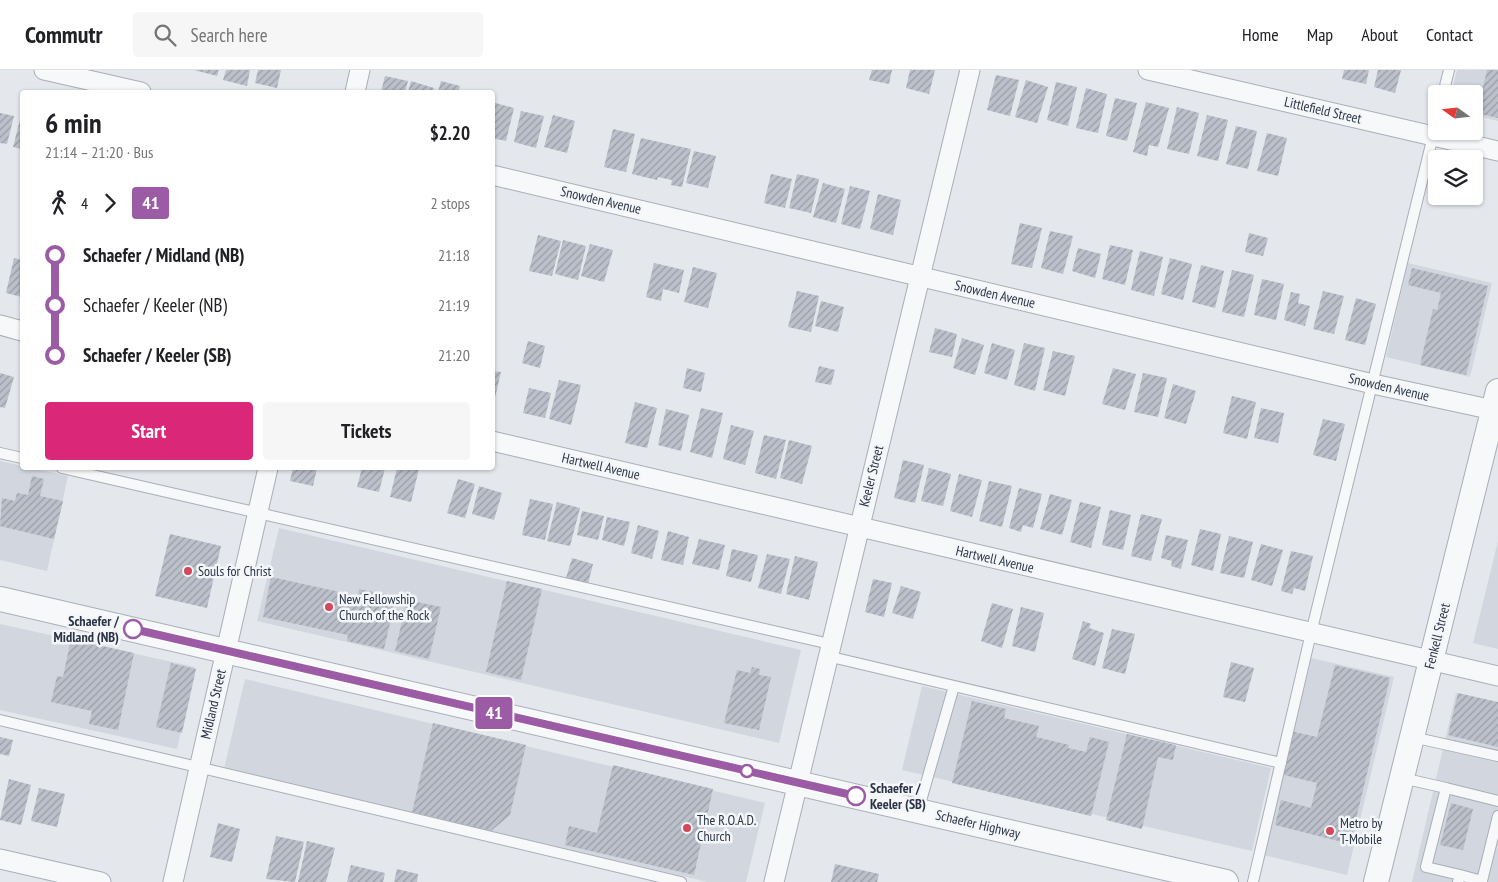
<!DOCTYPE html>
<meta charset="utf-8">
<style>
body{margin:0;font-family:"PT Sans Narrow",sans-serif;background:#f6f6f6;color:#202124;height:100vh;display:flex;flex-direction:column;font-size:19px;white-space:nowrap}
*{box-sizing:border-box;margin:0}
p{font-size:16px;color:#757577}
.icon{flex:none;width:28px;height:28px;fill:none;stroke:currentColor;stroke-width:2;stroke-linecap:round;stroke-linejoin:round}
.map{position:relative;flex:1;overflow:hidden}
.details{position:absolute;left:20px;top:20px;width:475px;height:380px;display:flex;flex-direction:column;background:#fff;border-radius:5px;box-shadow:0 1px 4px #0004}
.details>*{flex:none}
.badge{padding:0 10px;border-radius:4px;font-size:18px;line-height:32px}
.needle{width:32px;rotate:285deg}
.controls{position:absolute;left:1428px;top:15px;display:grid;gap:10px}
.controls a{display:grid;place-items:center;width:55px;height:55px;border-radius:5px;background:#fff;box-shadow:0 1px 4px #0004;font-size:25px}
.map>.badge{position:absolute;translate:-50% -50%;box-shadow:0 0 0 2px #fff}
.legs{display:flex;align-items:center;gap:8px;height:55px;padding:0 25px;font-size:16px}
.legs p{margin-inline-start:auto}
.headline{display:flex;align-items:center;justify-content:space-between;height:85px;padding:0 25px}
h1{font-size:28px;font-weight:600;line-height:38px}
.cta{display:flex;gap:10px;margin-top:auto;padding:10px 25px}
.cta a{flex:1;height:58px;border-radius:5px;background:#db2777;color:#fff;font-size:20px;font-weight:600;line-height:58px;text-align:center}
.cta a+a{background:#f6f6f6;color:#202124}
ul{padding:0 25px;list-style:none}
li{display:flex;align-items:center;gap:18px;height:50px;font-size:19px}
li i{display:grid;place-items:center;width:8px;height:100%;margin:0 6px;background:currentColor}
li i::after{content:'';width:12px;height:12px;margin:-6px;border:4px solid;border-radius:50%;background:#fff}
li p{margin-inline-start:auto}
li:first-child i{background:linear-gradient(#0000 50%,currentColor 0)}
li:last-child i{background:linear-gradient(currentColor 50%,#0000 0)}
header{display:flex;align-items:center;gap:30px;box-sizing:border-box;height:70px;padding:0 25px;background:#fff;border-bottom:1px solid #e0e0e0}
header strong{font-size:24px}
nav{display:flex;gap:28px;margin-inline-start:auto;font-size:18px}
.search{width:350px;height:45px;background:#f6f6f6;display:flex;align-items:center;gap:12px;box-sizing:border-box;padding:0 18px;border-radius:5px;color:#757577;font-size:19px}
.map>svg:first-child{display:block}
.built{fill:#d2d6de}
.building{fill:url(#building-hatch)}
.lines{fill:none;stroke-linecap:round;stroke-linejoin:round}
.service-casing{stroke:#a9aeb7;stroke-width:12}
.minor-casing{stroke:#a9aeb7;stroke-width:21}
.tertiary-casing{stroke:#a9aeb7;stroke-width:26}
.service{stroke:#f7f8fa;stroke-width:10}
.minor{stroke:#f7f8fa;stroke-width:19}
.tertiary{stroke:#f7f8fa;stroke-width:24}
.line-1-casing{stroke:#fff;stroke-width:11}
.line-1{stroke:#9b5ba5;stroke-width:8}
.poi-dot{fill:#d1495b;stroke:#f4f6f9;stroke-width:2}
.stop-1-dot{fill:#fff;stroke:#9b5ba5;stroke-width:2.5}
.labels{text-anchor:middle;stroke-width:5;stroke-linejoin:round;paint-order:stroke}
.street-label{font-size:14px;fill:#2b3445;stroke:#f4f6f9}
.poi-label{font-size:14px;fill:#2b3445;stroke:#f4f6f9;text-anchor:start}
.stop-label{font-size:14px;font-weight:bold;fill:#2b3445;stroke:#f4f6f9;text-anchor:end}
</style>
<header>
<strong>Commutr</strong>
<div class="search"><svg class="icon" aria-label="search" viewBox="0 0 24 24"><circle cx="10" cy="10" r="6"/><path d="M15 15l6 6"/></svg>Search here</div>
<nav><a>Home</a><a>Map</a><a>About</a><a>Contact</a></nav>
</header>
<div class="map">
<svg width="1498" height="812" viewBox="0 0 1498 812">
<defs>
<pattern id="building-hatch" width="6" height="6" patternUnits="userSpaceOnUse" patternTransform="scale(1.25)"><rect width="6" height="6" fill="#bbc0ca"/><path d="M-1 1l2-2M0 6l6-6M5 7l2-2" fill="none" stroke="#989da6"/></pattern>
</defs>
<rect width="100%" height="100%" fill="#e4e7ec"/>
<path class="built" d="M1457,0H1498V51L1474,45V24H1451Z
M1408,193L1492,213L1470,307L1386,287Z
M0,391L68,406L47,501L0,490Z
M279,458L801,580L779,673L257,551Z
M1498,471V579L1473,573Z
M0,554L195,597L177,679L0,640Z
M1311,588L1394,607L1347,805L1264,785Z
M245,609L765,733L746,812H708L224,699Z
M922,616L1271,698L1252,781L902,700Z
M1456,623L1498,633V812H1412Z"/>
<path class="building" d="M194,0H219L217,6Z
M226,0H250L247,16L223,10Z
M258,0H281L277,18L255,13Z
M872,0H892L889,14L869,10Z
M910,0H935L929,24L906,18Z
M1344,0H1369L1366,14L1342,9Z
M1378,0H1401L1395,23L1374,17Z
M1487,0H1498V48L1477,43Z
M996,5L1019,10L1010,46L987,40Z
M385,6L408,11L405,22H381Z
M1026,10L1048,17L1037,53L1015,47Z
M411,11L434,18L433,22H408Z
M441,11L460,16L458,22H438Z
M1056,12L1077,17L1068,56L1047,50Z
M1086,18L1107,24L1098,63L1076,58Z
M1115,28L1137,33L1127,71L1106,66Z
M492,32L514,38L506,71L492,68Z
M1146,32L1169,38L1158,77L1149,75L1147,86L1133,82Z
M1177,37L1199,43L1189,84L1167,79Z
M521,41L544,46L536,78L514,72Z
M0,43L14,46L7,74L0,73Z
M553,45L575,51L567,83L544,77Z
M1207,45L1228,50L1218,91L1197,86Z
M21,46L22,47V79L13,77Z
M1236,56L1257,61L1248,99L1226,94Z
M613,59L635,64L626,102L604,97Z
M1267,63L1287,68L1278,106L1257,101Z
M641,68L691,79L682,117L671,115L672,110L658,107L657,110L632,104Z
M694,81L716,86L708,118L686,113Z
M771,104L792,109L785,138L764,133Z
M797,104L819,109L811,143L789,138Z
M823,113L845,119L836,153L813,147Z
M850,116L870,121L860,159L841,154Z
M878,124L901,130L893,165L870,159Z
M1020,153L1042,158L1032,198L1011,194Z
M1050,161L1073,166L1063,204L1041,198Z
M1249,163L1268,168L1263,186L1245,182Z
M538,165L561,171L552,206L529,201Z
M563,170L586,176L578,210L555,204Z
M590,174L613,180L604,212L581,206Z
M1110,175L1133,180L1125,215L1102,209Z
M1078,178L1101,184L1095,208L1072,201Z
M1140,181L1163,187L1154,226L1131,220Z
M14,188L22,190V227L6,223Z
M1170,188L1192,194L1183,230L1161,224Z
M654,193L684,200L679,223L663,219L661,231L646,227Z
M1201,195L1224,201L1215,238L1192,232Z
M693,197L717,203L708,238L684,232Z
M1412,198L1488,216L1466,305L1420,295L1433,239L1437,240L1441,223L1408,215Z
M1232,200L1254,205L1244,247L1222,242Z
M1262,209L1284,214L1276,250L1254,245Z
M797,221L819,226L811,262L788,257Z
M1323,221L1344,226L1334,264L1313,259Z
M1291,222L1300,224L1298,233L1310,236L1305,256L1284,250Z
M1356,228L1376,234L1365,275L1345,270Z
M821,231L844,237L838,262L815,256Z
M935,258L957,264L952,287L929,282Z
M962,268L984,275L975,305L953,298Z
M528,271L545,276L540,298L522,293Z
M992,273L1015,280L1007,310L984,303Z
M1024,273L1045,278L1035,321L1014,315Z
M1053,281L1075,286L1065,326L1043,320Z
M819,296L835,300L831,315L815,312Z
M687,298L705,303L701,322L683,318Z
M1113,298L1136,304L1125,340L1102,334Z
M492,301L501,302L493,336H492Z
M0,303L14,307L5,338L0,337Z
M1143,303L1167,308L1158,347L1134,342Z
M559,310L581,315L571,355L549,349Z
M1173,314L1196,321L1186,354L1164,348Z
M529,318L551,323L545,348L523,343Z
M1232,326L1256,332L1247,369L1223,363Z
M635,332L657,338L647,378L625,373Z
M701,338L723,343L712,388L690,382Z
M1261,338L1284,343L1278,373L1254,368Z
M666,339L689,345L681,381L658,375Z
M1323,349L1345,354L1336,391L1313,385Z
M731,355L754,361L745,395L723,389Z
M764,365L786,370L776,409L755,403Z
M789,370L812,376L802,414L780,408Z
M903,390L924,395L915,433L894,428Z
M293,398H317L313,416L290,411Z
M362,398H385L379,422L357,417Z
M397,398L419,399L411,432L390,427Z
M929,398L951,404L943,436L921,431Z
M959,404L982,410L972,447L950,441Z
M32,406L44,409L40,426L63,431L54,469L0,456L2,428L15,431L17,423L28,425Z
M458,409L475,414L465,448L447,443Z
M989,411L1012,416L1002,457L979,451Z
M479,416L502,423L494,450L472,444Z
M1019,418L1042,424L1033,458L1023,455L1021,462L1009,458Z
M1050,424L1072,430L1062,465L1040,459Z
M530,429L553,434L545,470L522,465Z
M557,432L580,438L570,476L547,471Z
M1080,432L1101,437L1091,478L1070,472Z
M1110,440L1131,445L1123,480L1102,475Z
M582,441L604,446L598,470L577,465Z
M1141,444L1162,449L1151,491L1131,486Z
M607,447L630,452L624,476L602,470Z
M638,455L659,461L652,489L631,483Z
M1200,459L1221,464L1213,501L1191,495Z
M668,461L689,467L683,495L661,490Z
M170,464L221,476L207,538L155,526Z
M1166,465L1188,470L1181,499L1171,496L1172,491L1161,488Z
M1229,466L1253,472L1244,508L1220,503Z
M699,469L725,475L719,500L692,494Z
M1261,474L1283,480L1272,516L1251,510Z
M732,479L758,485L751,512L726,506Z
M1291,481L1313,486L1305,521L1294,518L1292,524L1281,521Z
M767,484L790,489L781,524L758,518Z
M795,486L818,492L809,530L786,524Z
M572,488L593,494L588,514L566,508Z
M271,507L358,526L359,519L396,527L384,579L347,571L348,565L263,547Z
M873,509L892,513L884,547L865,542Z
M507,511L542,519L521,610L486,602Z
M901,516L921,522L913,549L892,543Z
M407,530L441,537L429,589L395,581Z
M992,533L1013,539L1002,578L981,571Z
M1021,537L1044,543L1035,582L1012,576Z
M1083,551L1091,554L1089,558L1104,563L1095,596L1072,589Z
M1112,559L1135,564L1125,604L1102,598Z
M71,569L134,583L118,660L89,654L92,641L51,632L57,606L63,607Z
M1231,592L1254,598L1245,632L1223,627Z
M171,593L196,599L182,663L156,657Z
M1335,595L1390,608L1350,774L1275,755L1281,730L1311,738L1317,713L1280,704L1290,661L1317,667Z
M752,597L760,599L759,605L771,607L759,660L724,653L737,600L750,603Z
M1458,623L1498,632V677L1448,665Z
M972,631L1006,639L1004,648L1039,656L1036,667L1069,675L1068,678L1086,682L1090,667L1109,672L1091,746L952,713Z
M433,653L526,675L510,745L491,761L412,742Z
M1127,664L1176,675L1173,690L1158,687L1142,759L1106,750Z
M0,667L13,670L9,686L0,684Z
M613,695L713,719L694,805L565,775L569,756L597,763Z
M9,709L31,715L21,755L0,750Z
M39,718L65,724L57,757L31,751Z
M1451,733L1473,739L1463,780L1440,775Z
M218,753L240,759L232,792L210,787Z
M276,766L304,772L295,812L266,809Z
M307,771L335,778L326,812H298Z
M835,794L879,804L877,812H831Z
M351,795L385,803L383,812H347Z
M397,799L418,804L417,812H394Z"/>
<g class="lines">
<defs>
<path id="service" d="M1443,24L1449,0
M0,383L22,388
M62,398L830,574
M827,586L1281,693
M0,650L681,812
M1412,667L1498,686
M1402,708L1446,718
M918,741L954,616
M1460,805L1426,797L1446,718L1498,731
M1253,812L1311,563L1436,54
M1458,812L1460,805L1482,811L1498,746"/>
<path id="minor" d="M44,0L141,22
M1148,0L1498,81
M355,22L360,0
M492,105L1373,314L1498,341
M0,255L22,261
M492,371L1498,606
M0,789L101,812
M173,812L268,398
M774,812L970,0"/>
<path id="tertiary" d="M0,529L1226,812
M1376,812L1498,321"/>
</defs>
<use href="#service" class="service-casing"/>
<use href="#minor" class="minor-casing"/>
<use href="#tertiary" class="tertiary-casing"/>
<use href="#service" class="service"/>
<use href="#minor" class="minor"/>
<use href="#tertiary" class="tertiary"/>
</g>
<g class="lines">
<defs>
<path id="line-1" d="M133,559L856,726"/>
</defs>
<use href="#line-1" class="line-1-casing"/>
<use href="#line-1" class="line-1"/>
</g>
<g class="poi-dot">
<circle cx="188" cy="501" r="5"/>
<circle cx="329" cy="537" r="5"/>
<circle cx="687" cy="758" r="5"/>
<circle cx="1330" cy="761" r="5"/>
</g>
<g class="stop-1-dot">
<circle cx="133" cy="559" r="9"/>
<circle cx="747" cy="701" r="6"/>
<circle cx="856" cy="726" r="9"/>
</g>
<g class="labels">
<g class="street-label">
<text transform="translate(1323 40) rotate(13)" y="5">Littlefield Street</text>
<text transform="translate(601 130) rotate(13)" y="5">Snowden Avenue</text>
<text transform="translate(995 224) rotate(13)" y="5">Snowden Avenue</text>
<text transform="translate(1389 317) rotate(13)" y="5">Snowden Avenue</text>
<text transform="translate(601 396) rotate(13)" y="5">Hartwell Avenue</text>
<text transform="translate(871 406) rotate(-76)" y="5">Keeler Street</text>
<text transform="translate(995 489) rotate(13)" y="5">Hartwell Avenue</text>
<text transform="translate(1437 566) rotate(-76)" y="5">Fenkell Street</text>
<text transform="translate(213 634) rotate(-77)" y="5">Midland Street</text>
<text transform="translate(978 754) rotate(13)" y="5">Schaefer Highway</text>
</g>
<g class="poi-label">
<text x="198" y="506">Souls for Christ</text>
<text x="339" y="534">New Fellowship<tspan x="339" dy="16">Church of the Rock</tspan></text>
<text x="697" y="755">The R.O.A.D.<tspan x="697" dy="16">Church</tspan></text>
<text x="1340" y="758">Metro by<tspan x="1340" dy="16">T-Mobile</tspan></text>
</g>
<g class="stop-label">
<text x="119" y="556">Schaefer /<tspan x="119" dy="16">Midland (NB)</tspan></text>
<text x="870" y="723" text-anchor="start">Schaefer /<tspan x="870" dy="16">Keeler (SB)</tspan></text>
</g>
</g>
</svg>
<div class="controls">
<a><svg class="needle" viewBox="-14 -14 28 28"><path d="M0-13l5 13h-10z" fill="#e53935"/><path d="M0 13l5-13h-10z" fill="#757577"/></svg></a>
<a><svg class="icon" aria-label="layers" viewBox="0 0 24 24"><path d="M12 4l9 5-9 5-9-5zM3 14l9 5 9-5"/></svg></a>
</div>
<b class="badge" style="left:494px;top:643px;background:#9b5ba5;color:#fff">41</b>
<section class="details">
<div class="headline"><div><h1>6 min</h1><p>21:14 – 21:20 · Bus</p></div><b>$2.20</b></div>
<div class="legs"><svg class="icon" aria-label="walk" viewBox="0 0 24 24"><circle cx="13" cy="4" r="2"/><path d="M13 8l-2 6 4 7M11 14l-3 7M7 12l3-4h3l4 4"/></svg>4<svg class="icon" aria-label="forward" viewBox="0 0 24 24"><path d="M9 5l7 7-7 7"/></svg><b class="badge" style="background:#9b5ba5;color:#fff">41</b><p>2 stops</p></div>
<ul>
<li><i style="color:#9b5ba5"></i><b>Schaefer / Midland (NB)</b><p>21:18</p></li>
<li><i style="color:#9b5ba5"></i><span>Schaefer / Keeler (NB)</span><p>21:19</p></li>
<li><i style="color:#9b5ba5"></i><b>Schaefer / Keeler (SB)</b><p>21:20</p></li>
</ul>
<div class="cta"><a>Start</a><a>Tickets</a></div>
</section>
</div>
